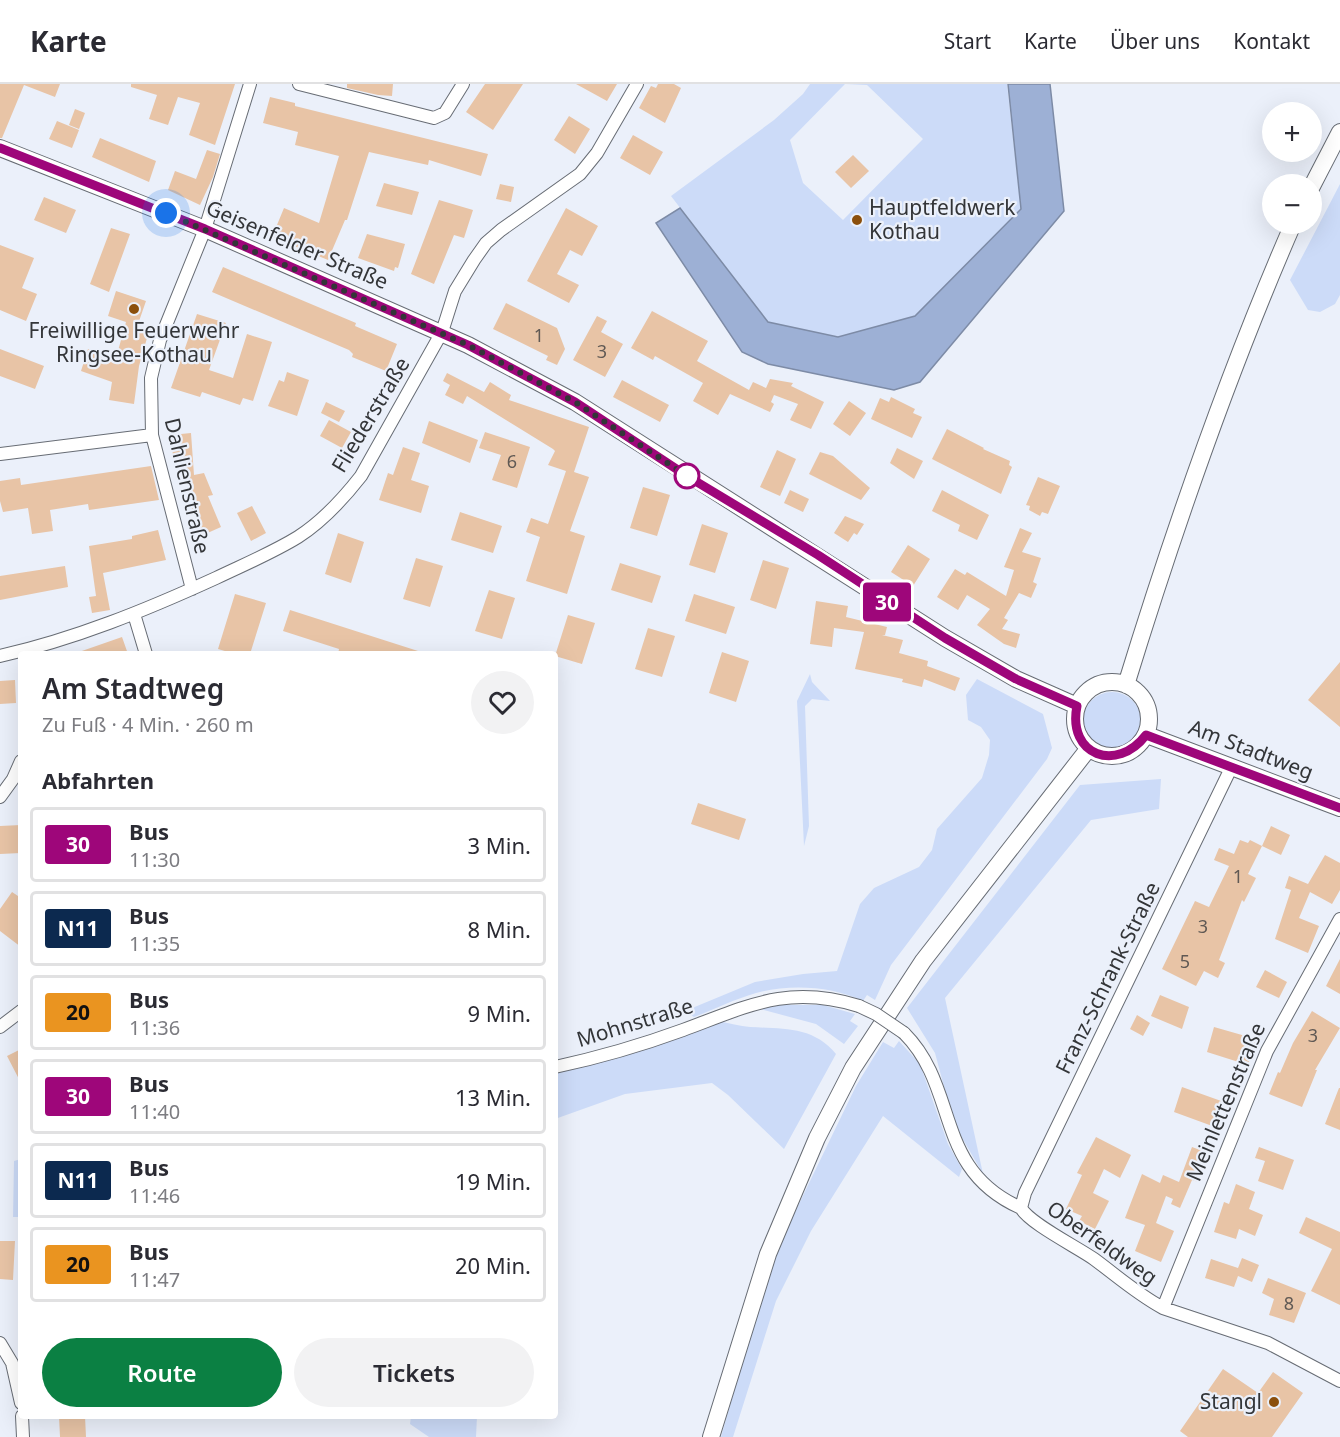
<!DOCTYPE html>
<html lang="de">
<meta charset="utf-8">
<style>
body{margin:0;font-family:"Noto Sans",sans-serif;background:#f2f2f3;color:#2b2b33;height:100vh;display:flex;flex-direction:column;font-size:22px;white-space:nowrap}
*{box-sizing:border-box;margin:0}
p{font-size:20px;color:#7c7c81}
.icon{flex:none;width:33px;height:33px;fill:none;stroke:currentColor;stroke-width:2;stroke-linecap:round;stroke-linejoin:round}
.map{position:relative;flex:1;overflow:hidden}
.panel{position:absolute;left:18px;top:567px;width:540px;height:768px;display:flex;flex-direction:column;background:#fff;border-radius:6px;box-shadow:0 6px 24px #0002}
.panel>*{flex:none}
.badge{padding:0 12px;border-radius:4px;font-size:21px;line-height:39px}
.controls{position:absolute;left:1262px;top:18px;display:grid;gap:12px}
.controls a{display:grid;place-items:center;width:60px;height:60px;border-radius:50%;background:#fff;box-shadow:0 6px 24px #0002;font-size:30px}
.you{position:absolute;width:30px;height:30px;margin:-15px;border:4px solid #fff;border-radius:50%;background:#1a73e8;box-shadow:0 0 0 9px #1a73e833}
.map>.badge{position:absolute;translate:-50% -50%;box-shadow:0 0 0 3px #fff}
h2{padding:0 24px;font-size:22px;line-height:54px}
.round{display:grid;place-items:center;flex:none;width:63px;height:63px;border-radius:32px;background:#f2f2f3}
.summary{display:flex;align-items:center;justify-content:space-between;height:102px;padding:0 24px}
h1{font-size:28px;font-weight:600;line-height:45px}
.action{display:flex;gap:12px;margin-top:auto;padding:12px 24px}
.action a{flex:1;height:69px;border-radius:36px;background:#0b8043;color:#fff;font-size:24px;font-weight:600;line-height:69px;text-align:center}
.action a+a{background:#f2f2f3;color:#2b2b33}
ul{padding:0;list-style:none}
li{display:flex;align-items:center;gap:18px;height:75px;margin:0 12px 9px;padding:0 12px;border:3px solid #e1e1e2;border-radius:6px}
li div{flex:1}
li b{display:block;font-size:22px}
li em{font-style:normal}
li .badge{min-width:66px;font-weight:700;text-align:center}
header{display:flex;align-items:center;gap:36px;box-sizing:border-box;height:84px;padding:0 30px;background:#fff;border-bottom:2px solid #e1e1e2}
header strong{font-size:28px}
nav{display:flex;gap:33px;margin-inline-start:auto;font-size:21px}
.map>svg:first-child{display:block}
.green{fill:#ccdbf8;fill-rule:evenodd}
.water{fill:#9db0d5;stroke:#7d8ba6;stroke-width:1.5}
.building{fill:#e8c4a6}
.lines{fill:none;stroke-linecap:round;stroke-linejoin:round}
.street-casing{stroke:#676c74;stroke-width:14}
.secondary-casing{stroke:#676c74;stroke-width:18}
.street{stroke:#fff;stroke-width:12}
.secondary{stroke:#fff;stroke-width:16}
.street-bridge-casing{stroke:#676c74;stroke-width:14;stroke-linecap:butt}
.street-bridge{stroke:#fff;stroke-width:12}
.line-casing{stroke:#fff;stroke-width:14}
.line{stroke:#9e067a;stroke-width:9}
.walk{stroke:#333538;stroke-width:6;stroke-dasharray:0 10.8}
.poi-dot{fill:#8b4f0c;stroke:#ebf0fa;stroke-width:2}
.stop-dot{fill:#fff;stroke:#9e067a;stroke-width:3}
.labels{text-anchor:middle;stroke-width:4.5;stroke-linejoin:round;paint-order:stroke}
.number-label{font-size:18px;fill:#605954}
.poi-label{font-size:21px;fill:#333538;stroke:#ebf0fa;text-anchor:start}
.street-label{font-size:21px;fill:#333538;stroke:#ebf0fa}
</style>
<header>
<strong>Karte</strong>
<nav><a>Start</a><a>Karte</a><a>Über uns</a><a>Kontakt</a></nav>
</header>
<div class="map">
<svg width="1340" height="1353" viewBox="0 0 1340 1353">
<rect width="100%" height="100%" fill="#ebf0fa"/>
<path class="green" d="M810,0H1007L1021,125L915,232L839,253L768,239L671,112L774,36L803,10ZM845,0L867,1L923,55L843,136L803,99L790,56Z
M1340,100V211L1335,220L1320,228L1308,226L1290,196Z
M810,590L812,598L830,617L812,615L805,622L809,742L804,762L797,617Z
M977,595L1043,630L1052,664L1047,675L891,881L875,916L867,911L863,917C831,902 790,900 756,909C735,915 715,925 694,933L685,927L755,898L803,890L837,887L860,820L874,804L919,783L932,766L937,745L982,694L989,671L990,656L981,643L968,636L966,611Z
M1083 637a29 29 0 1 1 58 0a29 29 0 1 1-58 0Z
M1161,695L1159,725L1091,736L945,914L983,1090L954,1040L935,969L907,924L1080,701Z
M780,921H823L855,930L850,937L858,942L844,960L816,940L760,925Z
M718,937C729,939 740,942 750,943C783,945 813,942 836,970L784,1065L728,1011L712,999L625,1010L555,1035V988Z
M899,957L920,980L948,1060L962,1085L959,1093L883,1032L811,1147L776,1217L733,1353H721L755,1234L781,1157L856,1002L883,958L894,964Z
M21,1075V1133H13L14,1077Z
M411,1332H477L476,1353H429L410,1340Z"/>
<path class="water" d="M1008,0H1050L1064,127L920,298L894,306L768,280L742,268L656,139L680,124L768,238L838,253L915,232L1021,125Z"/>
<path class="building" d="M0,0H60L55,13L24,1L2,54H0Z
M131,0H235L215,61L189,51L200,19L178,13L168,41L149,35L157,11L131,3Z
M347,0H393L392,12L378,11L347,4Z
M485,0H523L493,46L466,28Z
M576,0H617L607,17Z
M658,0H674L681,4L665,39L639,24L651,2L656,4Z
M270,13L295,19V22L488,70L481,92L429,76L428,81L369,68L347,136H345L328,176L272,153L284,124L319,139L339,72L295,61L298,48L263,39Z
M75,25L85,29L79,45L69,41Z
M569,32L590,45L575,70L554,56Z
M57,37L79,46L72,64L49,55Z
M633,51L663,68L650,91L620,74Z
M100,54L156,77L149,98L92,73Z
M207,66L220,70L213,93L200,121L168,106L175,87L196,95Z
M853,71L869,87L851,104L835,88Z
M384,99L419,108L412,131L376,122Z
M500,100L514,103L511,118L496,115Z
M44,113L76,126L66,149L34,136Z
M439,116L473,126L464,154L454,151L434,200L411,190Z
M566,124L598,142L582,172L570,166L557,190L579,201L569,219L527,197Z
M111,144L130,150L109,208L90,200Z
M367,150L405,160L398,184L395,183L394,187L358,174Z
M0,161L34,174L22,204L37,210L26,237L0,226Z
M223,183L356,239L355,242L397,260L386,287L352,273L353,270L349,266L212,208Z
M116,207L146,217L137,243L149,247L139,282L134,320L109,316L112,298L81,287L88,265L116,274L126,238L108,232Z
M506,219L557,244L565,265L557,281L546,276L548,272L493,245Z
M652,227L708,257L697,277L749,306L753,298L766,304L770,295L793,299L791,302L824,318L811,345L790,336L798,320L774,311L771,318L774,320L770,328L730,310L718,331L693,317L703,299L655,272L653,276L631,264Z
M197,230L226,239L209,286L233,294L247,250L272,258L253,317L243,314L240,321L202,308L200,313L171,304Z
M597,232L607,237L601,248L623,260L605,293L573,276Z
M0,265L44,282L35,305L0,292Z
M287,288L309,296L297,332L268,322L279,296L284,298Z
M447,289L484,308L490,298L511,311L509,316L589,343L574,388L589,393L570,447L585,452L567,510L526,497L540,453L526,448L531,434L548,440L566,387L548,381L555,367L553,365L467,312L463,320L445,311L450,301L443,297Z
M622,296L669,321L660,338L613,313Z
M891,313L915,325L913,329L922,333L912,354L871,335L880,314L889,318Z
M849,317L866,329L850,352L833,340Z
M326,318L345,327L339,338L321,329Z
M329,336L351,348L342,364L320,352Z
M429,337L478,356L470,379L422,359Z
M947,345L984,364L983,365L1010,377L1009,381L1012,383L1001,410L932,375Z
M485,348L530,363L517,404L492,396L501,371L479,364Z
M191,349L194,391L204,389L213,411L208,412L221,443L203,451L190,420L195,418L177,374H173L171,351Z
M403,363L420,369L411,396L429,402L421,429L379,416L388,389L393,391Z
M897,364L923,377L914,395L890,379Z
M777,366L796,375L780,412L760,403Z
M820,368L833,372L870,404L861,416L809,390Z
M151,382L159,416L89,426L88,420L50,426L53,447L32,450L28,424L3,428L0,417V397L20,394L21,401Z
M1038,393L1060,402L1048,430L1042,428L1040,432L1029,426L1030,422L1026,421Z
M643,403L670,411L657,452L630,444Z
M790,406L809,415L803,428L784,419Z
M942,406L989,431L977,456L958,447L960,441L932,427Z
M252,422L266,449L251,457L237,429Z
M460,428L502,442L493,469L451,456Z
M845,432L864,440L857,451L854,449L848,458L834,449Z
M702,440L728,449L715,489L689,481Z
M1020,444L1032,449L1022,468L1041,474L1033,498L1037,500L1031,514L1019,509L1004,534L1008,536L1002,545L1020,550L1016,564L1004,560L977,541L990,525L967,511L958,526L937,513L955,485L965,491L967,488L1006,512L1014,486L1004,483Z
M158,446L166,476L103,489L110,526L92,529L89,513L96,512L89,462L132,455V452Z
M338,449L364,458L351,499L325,490Z
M908,461L930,475L913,502L891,488Z
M416,474L443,482L430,523L403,515Z
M763,476L789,484L776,525L750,516Z
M620,479L661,492L652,519L611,506Z
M65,482L68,503L0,516V492Z
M489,506L515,514L502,555L475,547Z
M235,510L266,519L250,570H235L218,565Z
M694,510L735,523L726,550L685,537Z
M816,517L848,522L846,533L887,543L885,551H882L903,556L899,569L928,577L927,582L960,594L955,607L924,595L922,603L902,598L903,595L855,585L864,548L834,544L832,563L810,560Z
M290,526L418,567L417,570H338L339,565L283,547Z
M568,531L595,539L582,580L555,572Z
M648,544L675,552L662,593L635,585Z
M122,553L128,570H79V568Z
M722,568L749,577L736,618L709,609Z
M1340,578V643L1308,616Z
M15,596L16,619L0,620V597Z
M698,719L746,735L739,756L691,740Z
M21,741V769L0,770V742Z
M1271,742L1290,751L1281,771L1262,762Z
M1240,756L1248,759L1250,756L1262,762L1248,790L1256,794L1244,818L1242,816L1219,876L1225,879L1218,894L1204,887L1196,902L1162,885L1195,817L1209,823L1229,782L1214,776L1219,764L1234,770Z
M1325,771L1340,779V806L1332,820L1310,808L1299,834L1319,842L1308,869L1275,855L1291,806L1285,804L1289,792L1308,800Z
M12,808L21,814V863L0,847V825Z
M1340,875V910L1326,902Z
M1265,886L1287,898L1279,914L1256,903Z
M1160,911L1189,923L1182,945L1151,932Z
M1312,927L1340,944L1315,986H1317L1302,1023L1269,1010L1278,988L1280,989L1293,959Z
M1137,931L1150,939L1143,952L1130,945Z
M1214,943L1256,955L1248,981L1207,968Z
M21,965V999L7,972Z
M1182,1003L1224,1018L1215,1043L1174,1028Z
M1339,1004H1340V1046L1325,1040Z
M1096,1053L1131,1071L1120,1094L1104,1085L1093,1109L1109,1117L1095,1145L1079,1137L1082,1132L1066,1125L1082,1091L1077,1089Z
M1192,1063L1208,1069L1198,1098L1192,1096L1180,1124L1171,1120L1173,1115L1166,1112L1156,1139L1174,1147L1161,1178L1135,1167L1145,1141L1125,1134L1142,1090L1160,1099L1163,1091L1179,1098Z
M1259,1063L1294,1076L1283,1106L1258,1097L1265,1077L1255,1074Z
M1236,1100L1255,1108L1249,1125L1263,1131L1255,1152L1239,1145L1236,1155L1214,1148L1224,1118L1229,1120Z
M1306,1133L1340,1148V1221L1311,1207L1332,1165L1299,1149Z
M0,1157H15L13,1196L0,1195Z
M1242,1174L1259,1181L1252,1198L1238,1192L1234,1203L1205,1194L1211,1175L1238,1184Z
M1268,1194L1306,1209L1294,1239L1269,1231L1274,1215L1262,1209Z
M1223,1285L1258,1309L1273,1288L1303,1309L1272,1353H1188L1180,1347Z
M59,1332H85L86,1353H60Z"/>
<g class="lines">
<defs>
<path id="street" d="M299,0L434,34L445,29L463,0
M0,370L152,351
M192,505L152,351L151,294L160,256L205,145L250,0
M134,530L146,570
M0,572C75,555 146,526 216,494C243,481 272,469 298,453C323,437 343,415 361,392L442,248L455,207L474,176L486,159L501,146L580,90L597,69L637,0
M0,713L13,695L21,677
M0,943L21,927
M904,949C960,1005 933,1085 1021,1124
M555,983C597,974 642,961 683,946C748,922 788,900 859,922
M1021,1124L1025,1109L1232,682
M1021,1124C1029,1139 1077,1163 1094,1175C1117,1192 1137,1210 1163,1224L1268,1259L1340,1297
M1163,1224L1267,967L1340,835
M0,1259L12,1279L21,1319
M22,1332L23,1353"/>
<path id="secondary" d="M0,64L205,145L468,261L575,318L945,554L1016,595L1077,622
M1311,104L1340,48
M1075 635a37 37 0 1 1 74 0a37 37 0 1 1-74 0Z
M1126,601C1174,445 1228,289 1293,140
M1147,651L1340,724
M711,1353L768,1170L817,1054L853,984L923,877L1089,664"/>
</defs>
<use href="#street" class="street-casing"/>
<use href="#secondary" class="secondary-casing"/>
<use href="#street" class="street"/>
<use href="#secondary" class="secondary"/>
<defs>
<path id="street-bridge" d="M859,922L876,930L904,949"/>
</defs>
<use href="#street-bridge" class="street-bridge-casing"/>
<use href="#street-bridge" class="street-bridge"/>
</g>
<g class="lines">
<defs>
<path id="line" d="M0,64L205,145L468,261L575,318L687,392L818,471L945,554L1016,595L1077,622C1067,672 1117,689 1146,651L1340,724"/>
</defs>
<use href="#line" class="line-casing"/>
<use href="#line" class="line"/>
<path class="walk" d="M166,129L468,261L575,318L687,392"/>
</g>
<g class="poi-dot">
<circle cx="857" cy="136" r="6"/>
<circle cx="134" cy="225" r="6"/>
<circle cx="1274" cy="1318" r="6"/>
</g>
<circle class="stop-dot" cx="687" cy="392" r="12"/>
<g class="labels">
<g class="number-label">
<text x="539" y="258">1</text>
<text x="602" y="274">3</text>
<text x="512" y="384">6</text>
<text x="1238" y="799">1</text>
<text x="1203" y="849">3</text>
<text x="1185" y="884">5</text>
<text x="1313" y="958">3</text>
<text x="1289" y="1226">8</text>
</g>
<g class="poi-label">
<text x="869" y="131">Hauptfeldwerk<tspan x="869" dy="24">Kothau</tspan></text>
<text x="134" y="254" text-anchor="middle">Freiwillige Feuerwehr<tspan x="134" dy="24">Ringsee-Kothau</tspan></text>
<text x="1262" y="1325" text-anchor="end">Stangl</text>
</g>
<g class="street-label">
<text transform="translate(297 161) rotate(23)" y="7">Geisenfelder Straße</text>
<text transform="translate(371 331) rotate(-59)" y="7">Fliederstraße</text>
<text transform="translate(187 402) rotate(77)" y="7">Dahlienstraße</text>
<text transform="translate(1251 666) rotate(21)" y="7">Am Stadtweg</text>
<text transform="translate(1108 894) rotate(-64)" y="7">Franz-Schrank-Straße</text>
<text transform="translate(635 939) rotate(-17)" y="7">Mohnstraße</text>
<text transform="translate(1226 1018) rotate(-67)" y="7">Meinlettenstraße</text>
<text transform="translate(1102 1159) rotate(35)" y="7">Oberfeldweg</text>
</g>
</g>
</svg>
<div class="controls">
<a>+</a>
<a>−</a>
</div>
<div class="you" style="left:166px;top:129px"></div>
<b class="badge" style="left:887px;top:518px;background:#9e067a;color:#fff">30</b>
<section class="panel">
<div class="summary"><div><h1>Am Stadtweg</h1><p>Zu Fuß · 4 Min. · 260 m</p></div><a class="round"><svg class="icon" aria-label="heart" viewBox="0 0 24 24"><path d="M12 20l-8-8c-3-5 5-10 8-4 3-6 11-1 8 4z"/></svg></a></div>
<h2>Abfahrten</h2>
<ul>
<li><span class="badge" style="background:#9e067a;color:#fff">30</span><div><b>Bus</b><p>11:30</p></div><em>3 Min.</em></li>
<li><span class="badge" style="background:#0c294f;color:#fff">N11</span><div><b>Bus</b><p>11:35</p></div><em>8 Min.</em></li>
<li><span class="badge" style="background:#ea9420;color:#111">20</span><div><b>Bus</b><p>11:36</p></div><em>9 Min.</em></li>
<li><span class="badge" style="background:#9e067a;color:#fff">30</span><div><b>Bus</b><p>11:40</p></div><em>13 Min.</em></li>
<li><span class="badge" style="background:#0c294f;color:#fff">N11</span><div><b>Bus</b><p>11:46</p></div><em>19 Min.</em></li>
<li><span class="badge" style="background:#ea9420;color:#111">20</span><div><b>Bus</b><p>11:47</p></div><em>20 Min.</em></li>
</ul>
<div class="action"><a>Route</a><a>Tickets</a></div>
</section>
</div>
